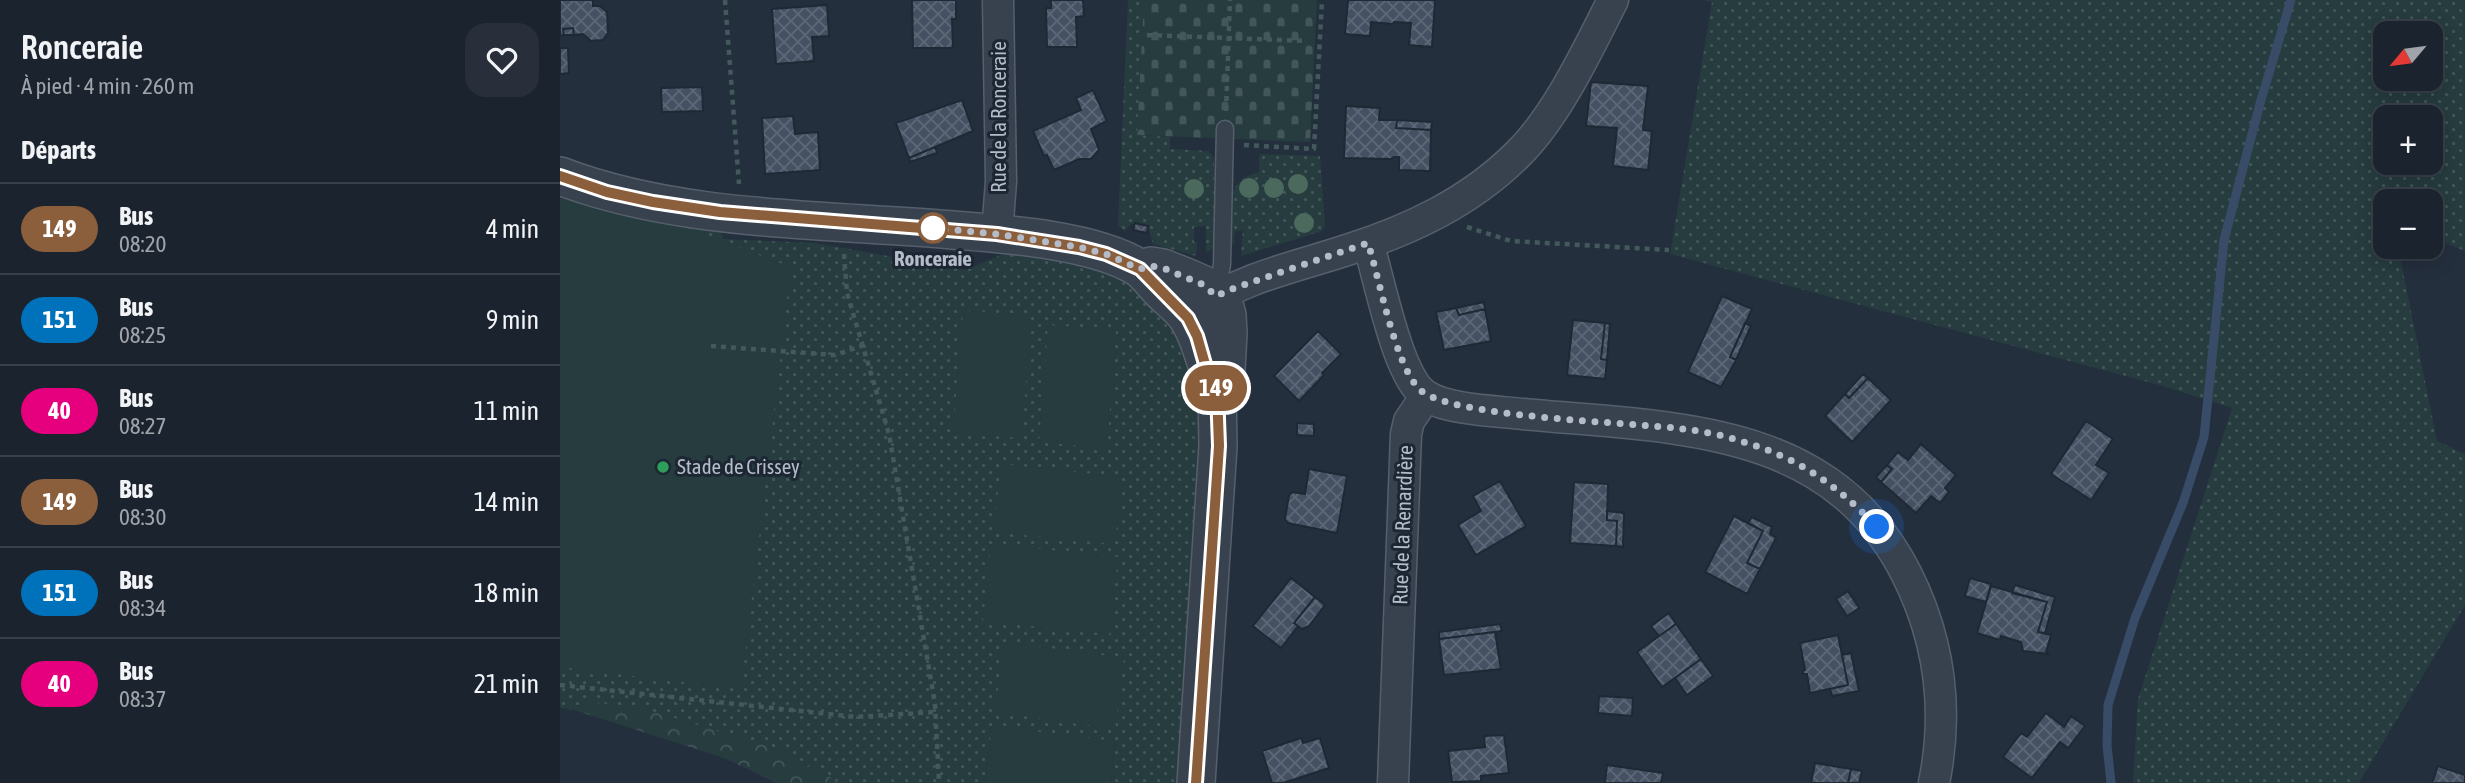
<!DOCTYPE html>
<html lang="fr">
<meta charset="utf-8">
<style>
body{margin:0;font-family:"Asap Condensed",sans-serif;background:#282f3a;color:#f1f3f6;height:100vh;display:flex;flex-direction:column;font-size:26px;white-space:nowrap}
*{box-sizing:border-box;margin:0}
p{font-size:23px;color:#a0a4aa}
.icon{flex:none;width:38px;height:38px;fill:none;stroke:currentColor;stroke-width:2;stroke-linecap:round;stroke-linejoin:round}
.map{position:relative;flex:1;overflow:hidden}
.panel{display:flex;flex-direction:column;background:#1b232e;width:560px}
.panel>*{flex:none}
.badge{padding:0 14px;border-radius:23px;font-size:24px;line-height:46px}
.needle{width:46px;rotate:241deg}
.controls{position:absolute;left:1813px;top:21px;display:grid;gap:14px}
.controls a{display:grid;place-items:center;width:70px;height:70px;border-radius:14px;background:#1b232e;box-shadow:0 4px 18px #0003,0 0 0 2px #39404a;font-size:35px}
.you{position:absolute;width:35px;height:35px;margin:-18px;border:5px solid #fff;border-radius:50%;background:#1a73e8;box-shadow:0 0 0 10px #1a73e833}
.map>.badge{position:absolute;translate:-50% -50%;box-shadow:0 0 0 4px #fff}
h2{padding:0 21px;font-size:26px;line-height:63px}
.round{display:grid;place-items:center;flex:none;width:74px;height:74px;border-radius:21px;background:#282f3a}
.summary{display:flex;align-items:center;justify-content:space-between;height:119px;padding:0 21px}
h1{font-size:33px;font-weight:600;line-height:52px}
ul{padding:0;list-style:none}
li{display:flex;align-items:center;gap:21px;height:91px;padding:0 21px;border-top:2px solid #39404a}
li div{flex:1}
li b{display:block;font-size:26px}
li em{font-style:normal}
li .badge{min-width:77px;font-weight:700;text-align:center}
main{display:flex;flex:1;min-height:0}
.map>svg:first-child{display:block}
.grass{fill:url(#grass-dots);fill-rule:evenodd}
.forest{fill:url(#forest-crowns)}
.cemetery{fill:url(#cemetery-stones)}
.park{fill:#263c3f}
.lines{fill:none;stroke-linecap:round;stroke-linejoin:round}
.stream{stroke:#394c67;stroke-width:9}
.building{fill:url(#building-cross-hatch);stroke:#1f2835;stroke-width:2}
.service-casing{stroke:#565f6c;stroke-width:19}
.minor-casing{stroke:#565f6c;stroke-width:33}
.tertiary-casing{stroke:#565f6c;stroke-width:40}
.path{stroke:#44595c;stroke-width:4.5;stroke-dasharray:5 5;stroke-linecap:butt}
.service{stroke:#38414e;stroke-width:16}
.minor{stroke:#38414e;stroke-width:30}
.tertiary{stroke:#38414e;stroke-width:37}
.tree{fill:#4b6a5d}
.line-casing{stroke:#fff;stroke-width:16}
.line{stroke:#8b5e3c;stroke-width:10}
.walk{stroke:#b4bcc9;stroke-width:7;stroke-dasharray:0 12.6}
.stop-dot{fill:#fff;stroke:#8b5e3c;stroke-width:3.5}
.leisure-dot{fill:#2e9e5b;stroke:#1d2633;stroke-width:2.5}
.labels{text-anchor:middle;stroke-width:6;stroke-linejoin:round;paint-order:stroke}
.street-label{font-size:21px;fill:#b4bcc9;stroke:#1d2633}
.stop-label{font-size:21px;font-weight:bold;fill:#b4bcc9;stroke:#1d2633}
.poi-label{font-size:21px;fill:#b4bcc9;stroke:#1d2633;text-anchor:start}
</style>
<main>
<section class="panel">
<div class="summary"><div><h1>Ronceraie</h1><p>À pied · 4 min · 260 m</p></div><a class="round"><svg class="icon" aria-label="heart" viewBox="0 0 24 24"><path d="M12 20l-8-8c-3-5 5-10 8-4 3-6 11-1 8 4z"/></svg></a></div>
<h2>Départs</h2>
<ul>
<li><span class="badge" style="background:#8b5e3c;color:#fff">149</span><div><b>Bus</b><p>08:20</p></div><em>4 min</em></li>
<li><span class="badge" style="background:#0072bc;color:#fff">151</span><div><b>Bus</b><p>08:25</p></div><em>9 min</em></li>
<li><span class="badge" style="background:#e6007e;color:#fff">40</span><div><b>Bus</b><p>08:27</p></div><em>11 min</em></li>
<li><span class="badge" style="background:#8b5e3c;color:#fff">149</span><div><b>Bus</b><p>08:30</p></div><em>14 min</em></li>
<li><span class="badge" style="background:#0072bc;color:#fff">151</span><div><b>Bus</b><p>08:34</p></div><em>18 min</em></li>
<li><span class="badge" style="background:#e6007e;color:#fff">40</span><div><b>Bus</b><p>08:37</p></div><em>21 min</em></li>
</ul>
</section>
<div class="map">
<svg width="1905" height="783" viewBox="0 0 1905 783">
<defs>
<pattern id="grass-dots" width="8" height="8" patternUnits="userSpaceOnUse" patternTransform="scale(1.75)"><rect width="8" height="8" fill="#263c3f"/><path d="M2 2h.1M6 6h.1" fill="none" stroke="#435659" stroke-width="1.8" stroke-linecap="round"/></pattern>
<pattern id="forest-crowns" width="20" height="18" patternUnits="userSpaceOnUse" patternTransform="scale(1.75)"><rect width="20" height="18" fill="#263c3f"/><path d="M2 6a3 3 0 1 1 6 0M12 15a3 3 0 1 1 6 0" fill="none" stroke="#435659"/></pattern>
<pattern id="cemetery-stones" width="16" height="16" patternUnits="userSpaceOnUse" patternTransform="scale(1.75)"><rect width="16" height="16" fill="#263c3f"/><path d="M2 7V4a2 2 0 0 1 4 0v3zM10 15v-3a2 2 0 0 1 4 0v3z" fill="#435659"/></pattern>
<pattern id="building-cross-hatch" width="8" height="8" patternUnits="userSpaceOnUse" patternTransform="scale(1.75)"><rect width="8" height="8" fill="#455162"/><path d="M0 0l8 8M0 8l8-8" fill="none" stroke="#5d6877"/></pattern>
</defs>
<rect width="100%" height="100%" fill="#242f3e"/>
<path class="grass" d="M568,0H584L577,135L610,137V149L648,151L654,158V248L646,253V226L634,227V242H637L636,256L593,244L588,226L571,224L565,231L558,226Z
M1144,0H1905V251L1871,238V201H1825V247H1838L1877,441L1905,454V605L1799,783H1573L1578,699L1672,408L1603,386L1110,254L1152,2ZM1871,33V79H1825V33ZM1871,117V163H1825V117Z
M699,154L760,156L765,225L762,231L681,256L683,230L675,231L674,244L670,245C670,214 662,181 699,172Z
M48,208L161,229L163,239L255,243L406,270L450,251L513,258L575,285L617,324L637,369L644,433L616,783H551L555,742L432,727L425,783H281L221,750L25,701L14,710L0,708V633Z"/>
<path class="forest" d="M25,701L85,709L221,750L281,783H217L164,758L14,710Z"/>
<path class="cemetery" d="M584,0H757L750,142L577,135Z"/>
<path class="park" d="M0,181L231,267L181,689L0,667Z
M403,310L471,316L462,438L393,433Z
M488,325L556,330L547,448L479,442Z
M441,464L562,477L555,544L434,532Z
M431,544L558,557L550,634L423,621Z
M444,642L564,658L555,729L435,712Z
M432,726L555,741L551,783H425Z"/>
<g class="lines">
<path class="stream" d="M1551,783L1547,745L1548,705L1575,618L1623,503L1644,437L1664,240L1701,100L1731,0"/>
</g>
<path class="building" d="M0,0H33V6H40L47,12L48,33L43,40L31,41L23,34L14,35L13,28L3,29L4,35L0,36Z
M352,0H396V19H392L393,48H353Z
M491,0H523L524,16L516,17L517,47H487L486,8H491Z
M788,0H875L872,47L849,45L851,23L834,22L833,24L811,22L810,36L785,34Z
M267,5L269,36L252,37L254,61L216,64L212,9Z
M13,28L14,35H4L3,29Z
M0,48H8L9,73L0,74Z
M1031,82L1088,86L1083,130L1092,131L1088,170L1053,166L1057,128L1026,126Z
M142,87L143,111L102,112L101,88Z
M533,90L547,121L531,129L539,150L531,159H519L494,170L487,155L484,156L473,131L521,110L516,98Z
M402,100L413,131L349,158L336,123Z
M786,106L820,108L819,120H837L836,128L871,130L870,171L839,170V157H834L831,159L784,158Z
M233,116L235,134L258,132L260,170L205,174L202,118Z
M837,120L872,122L871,130L836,128Z
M375,147L377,153L350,162L349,158Z
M575,223L588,226L587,233L573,230Z
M1162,296L1192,309L1170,357L1176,360L1161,387L1128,372Z
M924,302L925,309L899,315L896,308Z
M896,308L899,315L925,309L931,341L884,350L876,312Z
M1013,320L1045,323L1041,359L1047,360L1045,379L1007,375Z
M1045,323L1050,324L1047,360L1041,359Z
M1185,323L1191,326L1176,360L1170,357Z
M758,331L781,354L762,373L764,375L739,401L714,376Z
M1303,374L1308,378L1289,398L1285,394Z
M1308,378L1331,400L1292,442L1265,416L1285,394L1289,398Z
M1526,421L1553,439L1536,465L1549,473L1531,500L1491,474Z
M737,423L754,424V436L737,435Z
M1361,444L1396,475L1385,488L1389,492L1380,503L1371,496L1356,513L1321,482L1332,469L1327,465L1338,452L1348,460Z
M1327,465L1332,469L1321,482L1316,477Z
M749,469L787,476L777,533L728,523L725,519L729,495L733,492L745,494Z
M940,481L966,526L916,555L898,525L921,511L913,496Z
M1014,482L1048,484L1047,520L1057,521L1056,546L1010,543Z
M1047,511L1064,513L1063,547L1056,546L1057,521L1047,520Z
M1174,516L1203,531L1187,563L1200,569L1187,594L1145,572Z
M1192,517L1212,527L1210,534L1216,538L1200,569L1187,563L1203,531L1188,523Z
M731,578L755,597L734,623L738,626L721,648L693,626Z
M1410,578L1431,584L1426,602L1405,596Z
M1455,585L1495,597L1485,633L1478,632L1487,602L1452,593Z
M1431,586L1487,602L1478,632L1491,635L1486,652L1488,654L1463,651L1461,642L1441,636L1440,640L1417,633Z
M1288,591L1299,608L1287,616L1276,599Z
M755,597L765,605L749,626L742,629L734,623Z
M1109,613L1116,624L1099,636L1091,626Z
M940,624L942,631L879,639V632Z
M1116,624L1141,659L1102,687L1077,652Z
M935,632L941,669L884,675L879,639Z
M1278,635L1288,685L1250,693L1247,674H1243V671L1245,670L1240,643Z
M1291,653L1299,691L1272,696L1270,689L1288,685L1282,655Z
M1141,659L1153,676L1127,695L1115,678Z
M1039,696L1073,698L1072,716L1038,713Z
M1486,713L1504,727L1511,716L1525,726L1508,748L1500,742L1472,778L1443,757L1461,733L1467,737Z
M944,735L949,773L921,776V781L892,782L888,751L925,747L924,736Z
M741,738L743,743L760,738L769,768L723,783H712L702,751Z
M1255,763L1291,769L1288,783H1251Z
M1047,765L1103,773L1101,783H1045Z
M1878,766L1905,775V783H1872Z
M1291,769L1302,771L1299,783H1288Z"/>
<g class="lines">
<defs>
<path id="service" d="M657,294L662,264L665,129"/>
<path id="minor" d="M437,234L441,181L438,0
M808,243C819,277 837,376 865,395C886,410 937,411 963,414C1108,428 1269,422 1346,573C1380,640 1389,709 1374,783
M639,309C679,278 739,266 787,250C850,230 910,202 958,154C997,116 1028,49 1053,0
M833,783L846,434L849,421L866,396"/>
<path id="tertiary" d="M0,176C120,222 265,219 393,230C445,234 534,240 579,268C587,274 594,284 601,291C610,300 620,307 627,317C642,339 645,367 657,391
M580,269L591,266L603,268L626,277L644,285L664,304L667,315L668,333L666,370L657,391L658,446L636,783"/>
</defs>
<use href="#service" class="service-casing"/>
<use href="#minor" class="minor-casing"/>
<use href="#tertiary" class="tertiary-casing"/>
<path class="path" d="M165,0L179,184
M587,35L747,41
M666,111L670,0
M684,145L754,149L762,0
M907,227L951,241L1109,250
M284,254L287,293L329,434L375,704L379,783
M151,346L275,355L304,345
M0,685L296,717L375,712"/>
<use href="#service" class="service"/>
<use href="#minor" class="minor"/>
<use href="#tertiary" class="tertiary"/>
</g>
<g class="tree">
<circle cx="738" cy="184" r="10"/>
<circle cx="689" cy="188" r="10"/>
<circle cx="714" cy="188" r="10"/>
<circle cx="634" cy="189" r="10"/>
<circle cx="744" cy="223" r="10"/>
</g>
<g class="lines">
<defs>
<path id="line" d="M0,176L47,192L93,202L160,212L437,234L519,247L546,254L580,269L628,318L637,336L647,371L657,391L659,446L636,783"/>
</defs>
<use href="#line" class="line-casing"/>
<use href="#line" class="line"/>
<path class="walk" d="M373,228L437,234L519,247L546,254L580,269L591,266L603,268L644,285L656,296L677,287L808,243C820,281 834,360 858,388C884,418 1074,422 1123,429C1142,431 1162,435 1180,441C1237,457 1276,484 1317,527"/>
</g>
<circle class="stop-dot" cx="373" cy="228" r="14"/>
<circle class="leisure-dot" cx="103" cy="467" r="7"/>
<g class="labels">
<g class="street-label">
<text transform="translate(439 117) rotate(-90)" y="7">Rue de la Ronceraie</text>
<text transform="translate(843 525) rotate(-88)" y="7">Rue de la Renardière</text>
</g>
<g class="stop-label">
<text x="373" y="266">Ronceraie</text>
</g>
<g class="poi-label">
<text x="117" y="474">Stade de Crissey</text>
</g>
</g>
</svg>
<div class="controls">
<a><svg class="needle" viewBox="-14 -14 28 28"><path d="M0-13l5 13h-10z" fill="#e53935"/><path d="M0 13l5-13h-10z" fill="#a0a4aa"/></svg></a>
<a>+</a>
<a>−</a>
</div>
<div class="you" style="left:1317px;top:527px"></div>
<b class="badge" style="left:656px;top:388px;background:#8b5e3c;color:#fff">149</b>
</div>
</main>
